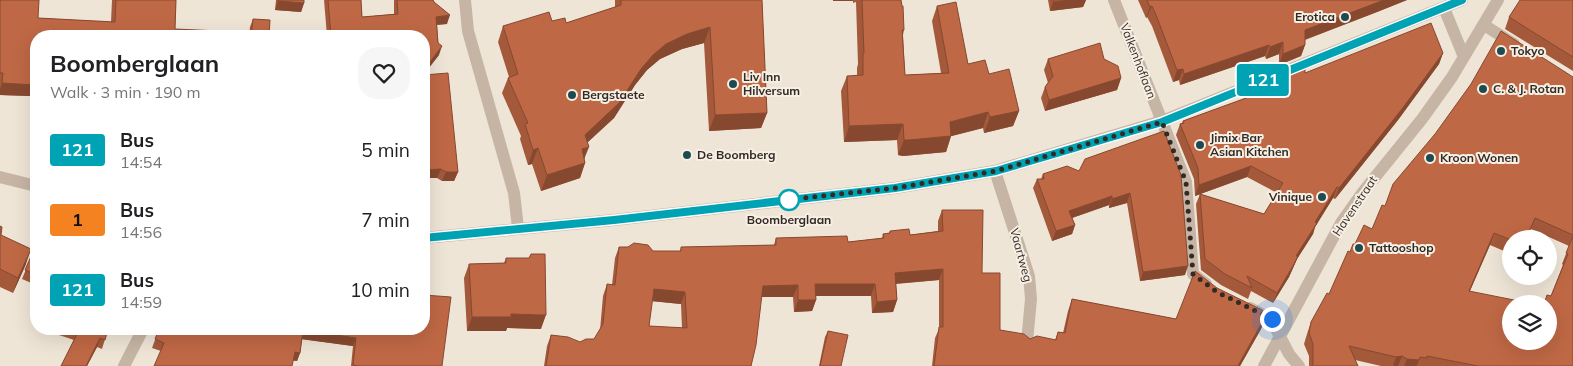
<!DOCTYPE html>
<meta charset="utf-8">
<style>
body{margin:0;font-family:Mulish,sans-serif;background:#f6f6f6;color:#202124;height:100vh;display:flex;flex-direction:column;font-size:19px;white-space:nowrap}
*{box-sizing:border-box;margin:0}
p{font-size:16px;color:#757577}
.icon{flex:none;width:28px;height:28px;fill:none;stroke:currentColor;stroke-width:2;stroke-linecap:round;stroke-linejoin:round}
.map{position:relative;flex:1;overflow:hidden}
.drawer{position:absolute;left:30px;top:30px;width:400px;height:305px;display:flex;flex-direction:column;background:#fff;border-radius:20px;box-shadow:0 5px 20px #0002}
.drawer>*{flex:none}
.badge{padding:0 10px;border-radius:4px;font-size:18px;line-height:32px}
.controls{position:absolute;left:1502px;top:230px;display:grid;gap:10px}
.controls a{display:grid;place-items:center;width:55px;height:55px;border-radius:50%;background:#fff;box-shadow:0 5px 20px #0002;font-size:25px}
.you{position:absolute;width:25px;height:25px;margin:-12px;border:4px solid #fff;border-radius:50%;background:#1a73e8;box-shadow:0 0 0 8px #1a73e833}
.map>.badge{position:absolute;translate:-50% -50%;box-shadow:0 0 0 2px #fff}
.round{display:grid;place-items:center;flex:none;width:52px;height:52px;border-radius:20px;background:#f6f6f6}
.overview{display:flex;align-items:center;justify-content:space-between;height:85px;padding:0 20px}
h1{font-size:24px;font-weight:700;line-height:38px}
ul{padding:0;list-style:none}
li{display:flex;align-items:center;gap:15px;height:70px;padding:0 20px}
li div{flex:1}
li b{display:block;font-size:19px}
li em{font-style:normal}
li .badge{min-width:55px;font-weight:700;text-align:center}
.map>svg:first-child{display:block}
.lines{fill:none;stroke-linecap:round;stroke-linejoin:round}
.minor{stroke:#c6b5a4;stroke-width:12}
.wall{fill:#a4593b;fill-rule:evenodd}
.shaded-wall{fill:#864930}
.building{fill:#bf6845;stroke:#864930;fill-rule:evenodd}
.line-casing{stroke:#fff;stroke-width:11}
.line{stroke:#00a3b4;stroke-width:8}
.walk{stroke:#322a25;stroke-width:5;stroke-dasharray:0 9}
.poi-dot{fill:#1d4b50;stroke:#f7efe3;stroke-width:2}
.stop-dot{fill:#fff;stroke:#00a3b4;stroke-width:2.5}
.labels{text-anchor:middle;stroke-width:4;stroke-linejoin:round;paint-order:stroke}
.poi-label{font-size:12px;font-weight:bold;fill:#322a25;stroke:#f7efe3;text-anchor:start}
.street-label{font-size:12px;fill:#322a25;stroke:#f7efe3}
.stop-label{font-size:12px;font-weight:bold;fill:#322a25;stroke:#f7efe3}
</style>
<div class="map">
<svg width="1573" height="366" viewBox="0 0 1573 366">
<rect width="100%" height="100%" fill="#efe5d7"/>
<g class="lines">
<path class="minor" d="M465,0L468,31L514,193L518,228
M1114,0L1186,182L1193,274L1206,284
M1444,8L1464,57
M1484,25L1514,44
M995,171L1029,276L1031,299L1027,342
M0,177L36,186
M424,238L614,220L895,188L995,171L1162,121L1462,0
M1250,308L1271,319L1289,354L1299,366
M124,366L143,329
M1264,366L1341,223L1363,192L1422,119L1452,77L1498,0"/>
</g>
<path class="wall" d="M0,0L38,18L111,22L112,0H176L175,29L36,36L30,96L0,95Z
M276,0H304V3L301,12L275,10Z
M324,0H361L362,17L394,14V0H433L434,2L447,24L437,25L439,55L424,74V36H327Z
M615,0H762L767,113L761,128L709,131L704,43L682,49L660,59L647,70L635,85L614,118L587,143L584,160L585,163L580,178L541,191L532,164L528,165L520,139L521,136L502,93L508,78L509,77L498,42L503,26L552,21L566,23L615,7Z
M833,0H901L904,30L903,35L905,75L941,73L932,21L937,6L968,64L989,74L1019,111L1013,126L984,133L983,128L951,136L946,152L903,156L898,155L897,140L844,142L841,91L847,76H857V68L858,64L856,2L853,3V1H833Z
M1048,0H1086L1083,7L1050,11Z
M1138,0H1407L1377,12L1305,40V45L1301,56L1279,65V54L1266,59L1265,56L1180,85L1179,80L1173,82L1152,26L1147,17L1146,18Z
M1573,0V71L1505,29L1509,17Z
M253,19L269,36H249L250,27Z
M1443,53L1439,64L1398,120L1335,199L1333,198L1315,227L1313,234L1297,259L1289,277L1273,303L1251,291L1248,299L1221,285L1201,270L1196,204L1200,194L1195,196L1194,179L1176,135L1180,124L1182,123L1183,121L1268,90L1279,82L1283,72L1305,73ZM1247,177L1277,193L1264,214L1200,194Z
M1048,59H1104L1121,78L1117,90L1045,111L1041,98L1045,87L1048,83L1044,70Z
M424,75L458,172L454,181H442L437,178Z
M1573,76V366H1381L1355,360L1358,366H1309V356L1304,344L1307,334L1311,322L1329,294L1350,252L1355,244L1372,229L1385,206ZM1531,229L1569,246L1562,264L1563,265L1551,296L1549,341L1470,291L1490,245L1511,254V239Z
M1164,131L1185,275L1140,281L1127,203L1109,208V205L1072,218L1075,225L1072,234L1052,241L1033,188L1037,179H1041L1043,174L1079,171Z
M942,210L982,273L1000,330L1030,339L1055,340L1058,332L1063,333L1068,311L1072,299L1176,319L1217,288L1265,317L1261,329L1240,366H932L935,338L939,329V280L896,284L897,300L893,312L872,313L871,296H816V300L812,311L794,312L793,297H761L751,366H544L547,346L551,335L580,342L594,339L600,330L603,296L607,284L612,285L615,258L619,247L653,251H680L681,247L774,245L776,238L848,242L882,238L883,234L889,233L890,231L910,235L938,231V221ZM652,301L681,304L682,328L649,326Z
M0,226L1,235L26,264L13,293L0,287Z
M36,245V285L22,279Z
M506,258L541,329L507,328L506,331H467L464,278L469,264L504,263Z
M57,329H108L102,349L97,347L87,366H61L74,340L56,334Z
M159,329H424L442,366H351L353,346L302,339L300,353L297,361L161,351L152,348Z
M828,331L841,366H819L825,337Z"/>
<path class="shaded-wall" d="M833,0H853V1H833Z
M1071,0H1086L1083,7L1050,11L1053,2Z
M1384,0H1407L1377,12L1301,41L1305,30Z
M278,1L304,3L301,12L275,10Z
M1152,6L1147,17L1146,18L1150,7Z
M450,15L447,24L433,25L436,17Z
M710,27L704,43L682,49L660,59L647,70L635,85L614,118L579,150L585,135L653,55L666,44L687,34Z
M1283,42L1279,54L1266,59L1270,47Z
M1269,45L1265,56L1180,85L1184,74Z
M1305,45L1301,56L1279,65L1283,54Z
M442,46L439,55L424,74V70Z
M1443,53L1439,64L1398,120L1335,199L1339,188Z
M1183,69L1179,80L1173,82L1177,70Z
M1121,78L1117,90L1045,111L1049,100Z
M2,83L34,85L30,96L0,95V89Z
M1019,111L1013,126L984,133L990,117Z
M988,112L983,128L948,137L951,136L946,152L903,156L898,155L904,140L950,122Z
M767,113L761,128L709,131L715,115Z
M903,124L897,140L844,142L849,126Z
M589,147L583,162L582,149Z
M538,148L532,164L528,165L533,150Z
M585,163L580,178L541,191L547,175Z
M1251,166L1247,177L1195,196L1199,185Z
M441,169L437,178H424V170Z
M446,172H458L454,181H442Z
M1337,187L1333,198L1315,227L1313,234L1297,259L1289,277L1273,303L1277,293L1296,256L1315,222Z
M1130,193L1127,203L1109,208L1112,199Z
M1112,196L1109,205L1066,220L1069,211Z
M1075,225L1072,234L1052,241L1056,231Z
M1494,233L1490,245L1465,302L1469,291Z
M31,249L26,264L13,293L18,278Z
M1188,266L1185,275L1140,281L1143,272Z
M943,269L939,280L891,284L895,273Z
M815,284H875L871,296H811Z
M798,285L793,297H759L763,286Z
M654,289L685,292L681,304L650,301Z
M798,300H816L812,311L794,312Z
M897,300L893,312L872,313L877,302Z
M511,314L546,315L541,329L507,328L506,331H467L472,317Z
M1265,317L1261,329L1240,366H1238Z
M303,330L356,338L353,346L300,339Z
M100,338L97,347L87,366H86Z
M295,352L300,353L297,361L292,360Z
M1402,356L1398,366H1393L1396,357Z
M1407,359L1419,360L1417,366H1404Z"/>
<path class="building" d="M0,0H39L38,18L115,22L116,0H176L175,29L219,31V36H36V54L34,85L2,83L3,73H0Z
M278,0H304V3L278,1Z
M328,0H361L362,17L398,14L397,0H433L434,2L450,15L436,17L438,43L442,46L424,70V36H331Z
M621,0H762L767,113L715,115L710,27L687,34L666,44L653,55L641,69L619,103L585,135L589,147L582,149L585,163L547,175L538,148L533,150L525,124L528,123L508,78L518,74L503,26L549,12L552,21L565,18L566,23L621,5Z
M862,0H901L902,6H903L904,30H902L905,75L949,73L937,6L956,2L968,64L985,60L989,74L1009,69L1019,111L990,117L988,112L950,122L951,136L909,140H904L903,124L849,126L847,76L863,75V53H864Z
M1053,0H1071L1053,2Z
M1147,0H1384L1305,30V45L1283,54V42L1270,47L1269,45L1184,74L1183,69L1177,70L1156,15L1152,6L1150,7Z
M1520,0H1573V57L1509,17Z
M253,19L270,20L269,36H251Z
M1431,23L1443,53L1402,109L1339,188L1337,187L1315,222L1317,223L1296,256H1298L1293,266L1277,293L1247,276L1252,288L1225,274L1205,259L1200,194L1264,214L1283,183L1251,166L1199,185L1198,168L1180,124L1184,123L1183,121L1268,90L1283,79V72L1305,63V73Z
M1501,31L1573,77V235L1535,218L1526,239H1511V240L1494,233L1469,291L1534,304H1511V341H1549V304H1544L1547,295L1551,296L1568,254L1566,253L1573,236V366H1478L1427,356V358L1420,357L1419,360L1407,359L1402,356L1396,357L1349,346L1358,366H1313V344L1309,333L1311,322L1327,293L1329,294L1348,251L1350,252L1353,244H1355L1364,225L1372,229L1382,205L1385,206L1393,184L1435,134L1471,84Z
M1100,43L1104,59L1118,66L1121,78L1049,100L1045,87L1053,76L1048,59Z
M448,73L458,172H446L441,169L424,170V75Z
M1164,131L1181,175L1188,266L1143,272L1130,193L1112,199V196L1069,211L1075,225L1056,231L1037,179H1044L1043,174L1067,166L1079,171L1085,159Z
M942,210H983L982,273H1000V330L1024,334L1030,339L1037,336L1056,340L1058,332L1065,333L1072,299L1176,319L1195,271L1217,288L1262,310L1265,317L1238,366H934L939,327H943V269L895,273L897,300L877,302L875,284H815L816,300H798V285L763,286L756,345L751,366H546L551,335L568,337L580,342L586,339H594L603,324L607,284L615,285L619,247H628L634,243L648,245L653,251H681V247L776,245V238L847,236L848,242L884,238L883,234L890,233V231L909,229L910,235L943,231ZM654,289L685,292L687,328L649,326Z
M0,226L2,227L1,235L31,249L18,278L0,269Z
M36,245V275L25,270Z
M531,254H545L546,315L511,314V317H472L469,264L506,263V258H529Z
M424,295L451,297L442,366H358L353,365L356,338L303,330L300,353L295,352L292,366H154L164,343L155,339L159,329H424Z
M69,329H108L105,340L100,338L86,366H61L78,332Z
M828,331L848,335L841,366H820Z"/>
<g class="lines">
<defs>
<path id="line" d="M424,238L614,220L895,188L996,171L1162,122L1462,0"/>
</defs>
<use href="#line" class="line-casing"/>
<use href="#line" class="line"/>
<path class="walk" d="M789,200H784L895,188L996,171L1162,122L1186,182L1193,274L1217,292L1272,319"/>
</g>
<g class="poi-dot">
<circle cx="1345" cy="17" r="5"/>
<circle cx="1501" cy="51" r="5"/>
<circle cx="733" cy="84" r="5"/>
<circle cx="1483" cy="89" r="5"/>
<circle cx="572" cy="95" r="5"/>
<circle cx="1200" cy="145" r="5"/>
<circle cx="687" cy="155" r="5"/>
<circle cx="1430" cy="158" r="5"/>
<circle cx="1322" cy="197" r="5"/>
<circle cx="1359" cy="248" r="5"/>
</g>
<circle class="stop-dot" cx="789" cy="200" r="10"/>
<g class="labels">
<g class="poi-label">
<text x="1335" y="21" text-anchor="end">Erotica</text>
<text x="1511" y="55">Tokyo</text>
<text x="743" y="81">Liv Inn<tspan x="743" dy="14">Hilversum</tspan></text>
<text x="1493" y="93">C. &amp; J. Rotan</text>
<text x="582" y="99">Bergstaete</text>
<text x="1210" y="142">Jimix Bar<tspan x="1210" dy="14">Asian Kitchen</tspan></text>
<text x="697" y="159">De Boomberg</text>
<text x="1440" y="162">Kroon Wonen</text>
<text x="1312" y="201" text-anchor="end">Vinique</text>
<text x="1369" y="252">Tattooshop</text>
</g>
<g class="street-label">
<text transform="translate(1138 61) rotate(69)" y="4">Valkenhoflaan</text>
<text transform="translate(1355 206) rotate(-56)" y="4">Havenstraat</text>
<text transform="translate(1021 255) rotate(75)" y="4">Vaartweg</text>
</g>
<g class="stop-label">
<text x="789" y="224">Boomberglaan</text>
</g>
</g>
</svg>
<div class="controls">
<a><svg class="icon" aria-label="locate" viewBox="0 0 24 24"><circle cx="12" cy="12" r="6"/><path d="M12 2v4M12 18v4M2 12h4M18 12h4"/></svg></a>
<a><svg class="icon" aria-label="layers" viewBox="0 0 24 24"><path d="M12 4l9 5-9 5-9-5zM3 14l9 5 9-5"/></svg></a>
</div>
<div class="you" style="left:1272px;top:319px"></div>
<b class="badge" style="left:1263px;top:80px;background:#00a3b4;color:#fff">121</b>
<section class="drawer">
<div class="overview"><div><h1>Boomberglaan</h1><p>Walk · 3 min · 190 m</p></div><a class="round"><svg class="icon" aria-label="heart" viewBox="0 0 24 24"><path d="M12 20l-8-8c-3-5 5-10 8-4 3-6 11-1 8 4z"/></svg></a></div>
<ul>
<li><span class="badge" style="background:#00a3b4;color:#fff">121</span><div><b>Bus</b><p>14:54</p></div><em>5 min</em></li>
<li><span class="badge" style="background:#f58220;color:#111">1</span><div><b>Bus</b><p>14:56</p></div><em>7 min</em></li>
<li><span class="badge" style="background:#00a3b4;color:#fff">121</span><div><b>Bus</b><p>14:59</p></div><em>10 min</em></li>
</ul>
</section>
</div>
